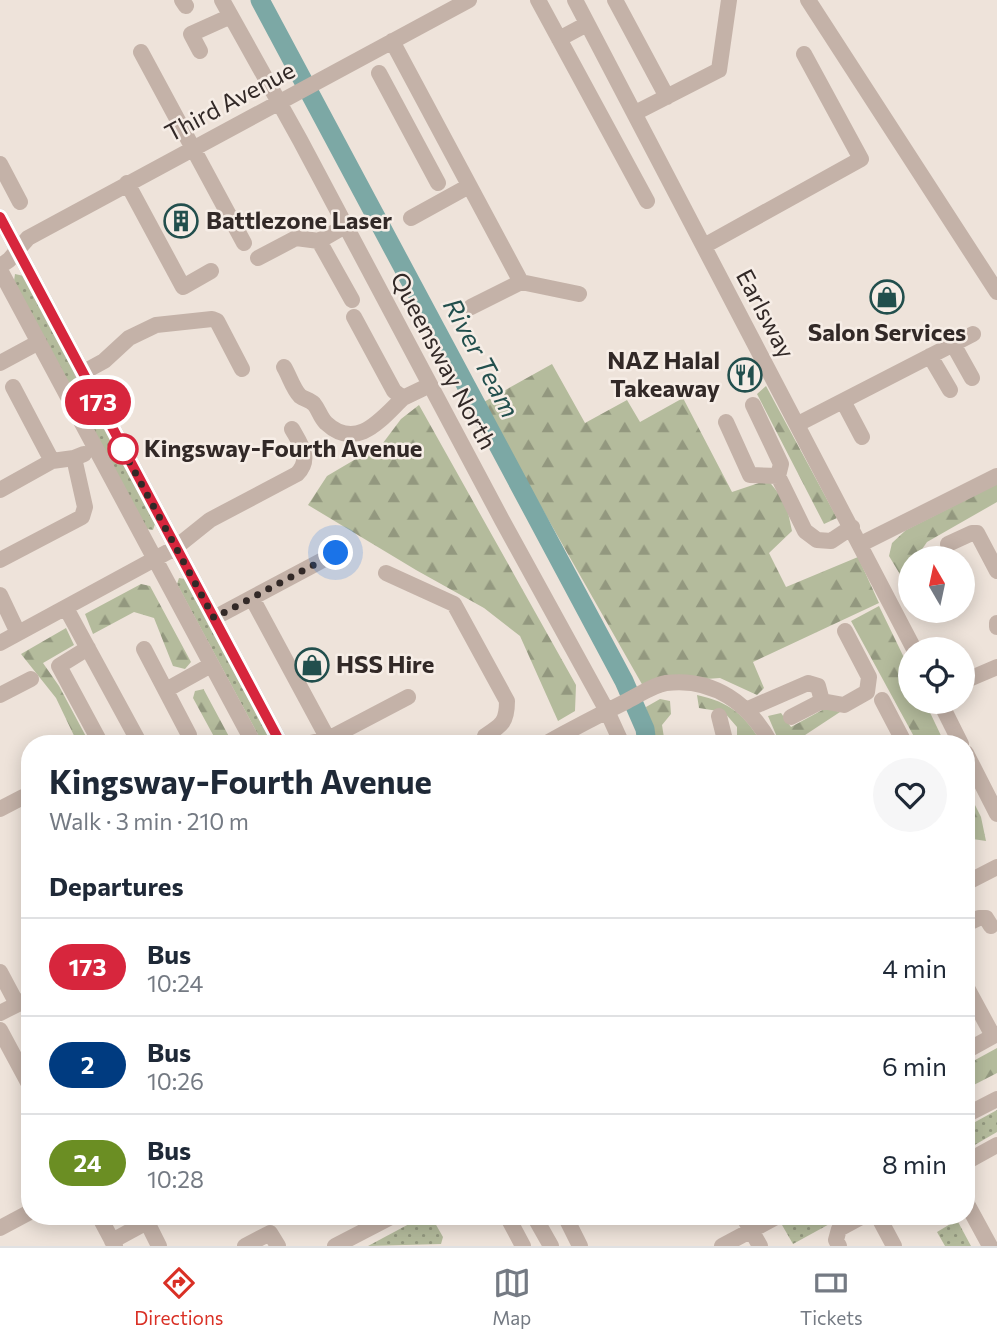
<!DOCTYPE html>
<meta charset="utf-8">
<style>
body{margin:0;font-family:Commissioner,sans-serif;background:#f6f6f7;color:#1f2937;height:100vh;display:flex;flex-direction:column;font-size:26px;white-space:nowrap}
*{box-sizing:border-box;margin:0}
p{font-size:23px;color:#747a83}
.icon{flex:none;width:38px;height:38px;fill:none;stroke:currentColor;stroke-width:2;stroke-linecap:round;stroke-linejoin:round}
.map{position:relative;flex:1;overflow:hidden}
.drawer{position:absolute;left:21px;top:735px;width:954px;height:490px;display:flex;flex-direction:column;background:#fff;border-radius:28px;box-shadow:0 4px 18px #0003}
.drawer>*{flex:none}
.badge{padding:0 14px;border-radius:23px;font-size:24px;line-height:46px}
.needle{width:46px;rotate:351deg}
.fabs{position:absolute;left:898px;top:546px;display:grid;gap:14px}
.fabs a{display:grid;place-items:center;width:77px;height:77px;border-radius:50%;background:#fff;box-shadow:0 4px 18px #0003;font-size:35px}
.you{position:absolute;width:35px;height:35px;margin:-18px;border:5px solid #fff;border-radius:50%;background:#1a73e8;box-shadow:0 0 0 10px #1a73e833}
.map>.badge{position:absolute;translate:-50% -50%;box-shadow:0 0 0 4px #fff}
h2{padding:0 28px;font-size:26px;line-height:63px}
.round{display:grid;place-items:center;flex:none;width:74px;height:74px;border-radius:37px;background:#f6f6f7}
.head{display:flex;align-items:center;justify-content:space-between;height:119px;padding:0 28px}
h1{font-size:33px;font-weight:700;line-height:52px}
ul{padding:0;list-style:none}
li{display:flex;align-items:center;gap:21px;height:98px;padding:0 28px;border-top:2px solid #e0e1e3}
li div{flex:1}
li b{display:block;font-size:26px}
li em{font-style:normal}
li .badge{min-width:77px;font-weight:700;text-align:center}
.menu{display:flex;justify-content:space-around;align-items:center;height:98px;border-top:2px solid #e0e1e3;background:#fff;font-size:19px;color:#747a83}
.menu a{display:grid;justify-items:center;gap:4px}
.menu .on{color:#d93025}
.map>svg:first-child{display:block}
.grass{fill:url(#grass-dots)}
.forest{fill:url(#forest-firs)}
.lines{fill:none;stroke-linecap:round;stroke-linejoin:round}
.river{stroke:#7ca8a5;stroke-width:19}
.minor{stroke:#c4b2a8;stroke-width:16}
.line-casing{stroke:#fff;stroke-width:16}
.line{stroke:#d7263d;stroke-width:10}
.walk{stroke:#322927;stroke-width:7;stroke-dasharray:0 12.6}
.stop-dot{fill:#fff;stroke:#d7263d;stroke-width:3.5}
.labels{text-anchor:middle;stroke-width:5;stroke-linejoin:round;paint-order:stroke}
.street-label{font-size:24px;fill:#322927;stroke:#f6ede6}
.poi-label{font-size:24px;font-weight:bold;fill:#322927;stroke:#f6ede6;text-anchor:start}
.stop-label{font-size:24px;font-weight:bold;fill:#322927;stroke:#f6ede6;text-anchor:start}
.water-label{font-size:26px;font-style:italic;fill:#224f4d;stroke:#f6ede6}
</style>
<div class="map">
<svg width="997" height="1246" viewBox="0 0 997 1246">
<defs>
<pattern id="grass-dots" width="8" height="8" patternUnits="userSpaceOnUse" patternTransform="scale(1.75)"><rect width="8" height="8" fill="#b4bb9c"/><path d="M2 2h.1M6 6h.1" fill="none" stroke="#93987f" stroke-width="1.8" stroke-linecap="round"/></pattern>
<pattern id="forest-firs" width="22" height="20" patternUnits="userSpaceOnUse" patternTransform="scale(1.75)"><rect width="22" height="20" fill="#b4bb9c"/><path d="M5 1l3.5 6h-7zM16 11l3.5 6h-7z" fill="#93987f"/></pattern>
</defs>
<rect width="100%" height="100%" fill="#eee3da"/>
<path class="grass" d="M15,274L24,276L155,524L153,530L147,529L14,281Z
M179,578L185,579L273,744H263L177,584Z
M997,1110V1132L966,1150V1127Z
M424,1216H431L443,1237L441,1244L368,1246Z
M799,1216H844L793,1244L782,1225Z
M957,1220L971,1246H945L937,1232Z"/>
<path class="forest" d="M552,364L585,423L627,400L640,422L683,398L732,492L768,480L786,503L792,531L769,553L786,587L858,557L879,603L753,662L764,688L757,695L720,678L678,681L643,686L482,403Z
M766,386L837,518L824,524L757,394Z
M419,405L576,685L575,711L558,721L520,636L484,608L416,570L308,505L327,476L383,443L401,419Z
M997,484V502L927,542L916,558H910V591L889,556L892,543L906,530Z
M141,584L150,586L191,662L185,669L173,666L154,618L134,612L93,634L85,614Z
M879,606L910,670V702H925L945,744H918L851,621Z
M66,628L74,645L43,663L59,686L90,744H78L56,698L21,654Z
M204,689V690L233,744H218L193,698L195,691Z
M697,695C730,702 745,715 762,744H737V727L724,712L699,708Z
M660,699L670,701L671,714L662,725L665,744H651L646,707Z
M826,708L840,712L796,741L797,744H780L768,716L781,713L791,727Z
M966,787L981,817L986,841L966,838Z
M997,1048V1073L966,1089V1065Z"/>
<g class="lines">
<path class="river" d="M260,0L624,681L645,729L647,744"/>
<path class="minor" d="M182,0L186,6
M222,0L300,140L502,520L607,711L622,744
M538,0L647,201
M575,0L914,649
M615,0L667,97
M808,0L997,292
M559,39L587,24
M392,41L521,282L471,307
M200,51L191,34L231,16
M141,52L244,243
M379,73L438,183
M635,113L719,70L729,0
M0,164L20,202
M127,183L183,287L211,271
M0,217L281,744
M411,218L469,186
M319,241L352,300
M704,246L861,159L804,54
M258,258L296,238L319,241L345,226
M0,266L9,260L28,238L469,0
M0,270L254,744
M521,282L579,294
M354,317L394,391L403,398L430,385
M953,344L972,378
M930,356L950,390
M0,363L39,342
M284,367C289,375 293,389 300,396C304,399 310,400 314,404C319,410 320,417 326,423C357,452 382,418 403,398
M82,373L104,361L129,338L156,325L212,319L217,321L242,369
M13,387L52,461
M843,401L862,437
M753,405L781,464L778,476L805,531L817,540L831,541L852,527
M726,422L750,475L778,476
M798,424L973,334
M0,490L52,461L74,458L84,454
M861,544L997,476
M948,544L972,533H977L997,571
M0,560L82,517L85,507L74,458
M386,573L454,604L507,701C507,722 502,725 485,736L489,744
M0,595L18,633
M252,598L328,739
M66,608L140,744
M214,618L336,553
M997,623V627
M0,643L175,548L210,520L297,474C312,459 301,445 292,429
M88,648L59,666L101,744
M144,649L189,735
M962,682L997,667
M166,690L211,665
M0,695L31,679
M882,700L905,744
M822,701L844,705L867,692L869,677L845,631
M940,702L961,744
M748,709L808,683L818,686L822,701L791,717
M719,716L726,744
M306,744L328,739L408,697
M545,744C572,729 599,715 627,701C639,695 653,685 666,683C713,677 750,704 771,744
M966,753L997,814
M0,809L23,797
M966,883L997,867
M966,924L979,918H986L991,926
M0,972L17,1004
M966,986L993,1036
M0,1013L30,998
M0,1030L30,1086
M966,1051L997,1034
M966,1115L997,1099
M966,1162L997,1145
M966,1202L990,1246
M99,1216L115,1246
M507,1216L523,1246
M534,1216L551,1246
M565,1216L580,1246
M743,1216L760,1246
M878,1216L894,1246
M0,1228L30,1212
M112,1241L147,1222L159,1246
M245,1246L270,1233L278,1246
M335,1246L393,1216
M722,1246L778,1216
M839,1246L836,1240L839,1229L863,1216"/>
</g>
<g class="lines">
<defs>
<path id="line" d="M0,217L281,744"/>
</defs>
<use href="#line" class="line-casing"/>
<use href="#line" class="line"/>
<path class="walk" d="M123,449L117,439L214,618L336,553"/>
</g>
<defs>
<symbol id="building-ring" viewBox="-11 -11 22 22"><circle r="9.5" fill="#f6ede6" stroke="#224f4d" stroke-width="1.5"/><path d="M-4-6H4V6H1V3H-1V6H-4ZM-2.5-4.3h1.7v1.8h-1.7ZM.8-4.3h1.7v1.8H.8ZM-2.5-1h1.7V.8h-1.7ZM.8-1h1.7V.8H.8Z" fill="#224f4d"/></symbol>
<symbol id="shop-ring" viewBox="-11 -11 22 22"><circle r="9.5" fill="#f6ede6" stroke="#224f4d" stroke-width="1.5"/><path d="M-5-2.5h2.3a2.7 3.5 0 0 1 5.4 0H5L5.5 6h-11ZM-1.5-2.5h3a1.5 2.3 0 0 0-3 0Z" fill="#224f4d"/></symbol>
<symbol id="restaurant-ring" viewBox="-11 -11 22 22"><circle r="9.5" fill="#f6ede6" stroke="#224f4d" stroke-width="1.5"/><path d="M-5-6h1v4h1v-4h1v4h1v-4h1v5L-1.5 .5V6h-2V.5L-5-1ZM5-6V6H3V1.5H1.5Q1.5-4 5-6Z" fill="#224f4d"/></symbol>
</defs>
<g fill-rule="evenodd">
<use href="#building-ring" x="162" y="202" width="38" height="38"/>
<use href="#shop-ring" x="868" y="278" width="38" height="38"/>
<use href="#restaurant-ring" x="726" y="356" width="38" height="38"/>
<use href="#shop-ring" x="293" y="646" width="38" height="38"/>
</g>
<circle class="stop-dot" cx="123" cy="449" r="14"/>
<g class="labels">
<g class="street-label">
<text transform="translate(230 102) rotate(-28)" y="8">Third Avenue</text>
<text transform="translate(765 314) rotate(62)" y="8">Earlsway</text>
<text transform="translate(443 361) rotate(62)" y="8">Queensway North</text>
</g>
<g class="poi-label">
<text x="206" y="229">Battlezone Laser</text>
<text x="887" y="341" text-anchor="middle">Salon Services</text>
<text x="720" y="369" text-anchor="end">NAZ Halal<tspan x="720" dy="28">Takeaway</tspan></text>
<text x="336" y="673">HSS Hire</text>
</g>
<g class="stop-label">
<text x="144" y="457">Kingsway-Fourth Avenue</text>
</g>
<g class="water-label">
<text transform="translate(481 358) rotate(62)" y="9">River Team</text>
</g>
</g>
</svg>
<div class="fabs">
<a><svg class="needle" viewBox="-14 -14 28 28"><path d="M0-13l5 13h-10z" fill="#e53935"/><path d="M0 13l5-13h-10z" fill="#747a83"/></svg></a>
<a><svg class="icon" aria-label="locate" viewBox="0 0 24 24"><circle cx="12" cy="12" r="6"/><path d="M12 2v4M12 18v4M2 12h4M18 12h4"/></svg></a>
</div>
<div class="you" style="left:336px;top:553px"></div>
<b class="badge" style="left:98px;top:402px;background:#d7263d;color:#fff">173</b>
<section class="drawer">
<div class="head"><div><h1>Kingsway-Fourth Avenue</h1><p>Walk · 3 min · 210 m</p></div><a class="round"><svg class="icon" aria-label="heart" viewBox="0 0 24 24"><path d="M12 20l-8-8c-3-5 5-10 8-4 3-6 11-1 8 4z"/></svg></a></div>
<h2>Departures</h2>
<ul>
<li><span class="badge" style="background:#d7263d;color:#fff">173</span><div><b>Bus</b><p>10:24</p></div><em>4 min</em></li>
<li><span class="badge" style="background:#003b80;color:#fff">2</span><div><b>Bus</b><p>10:26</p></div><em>6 min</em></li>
<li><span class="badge" style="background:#6b8e23;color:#fff">24</span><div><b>Bus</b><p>10:28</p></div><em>8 min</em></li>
</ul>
</section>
</div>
<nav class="menu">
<a class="on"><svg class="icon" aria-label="directions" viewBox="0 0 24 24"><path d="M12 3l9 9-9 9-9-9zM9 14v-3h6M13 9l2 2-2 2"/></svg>Directions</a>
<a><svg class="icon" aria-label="map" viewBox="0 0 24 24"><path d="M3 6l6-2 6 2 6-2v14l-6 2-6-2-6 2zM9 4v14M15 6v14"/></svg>Map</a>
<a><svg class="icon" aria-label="tickets" viewBox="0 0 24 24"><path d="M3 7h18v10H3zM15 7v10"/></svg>Tickets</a>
</nav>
